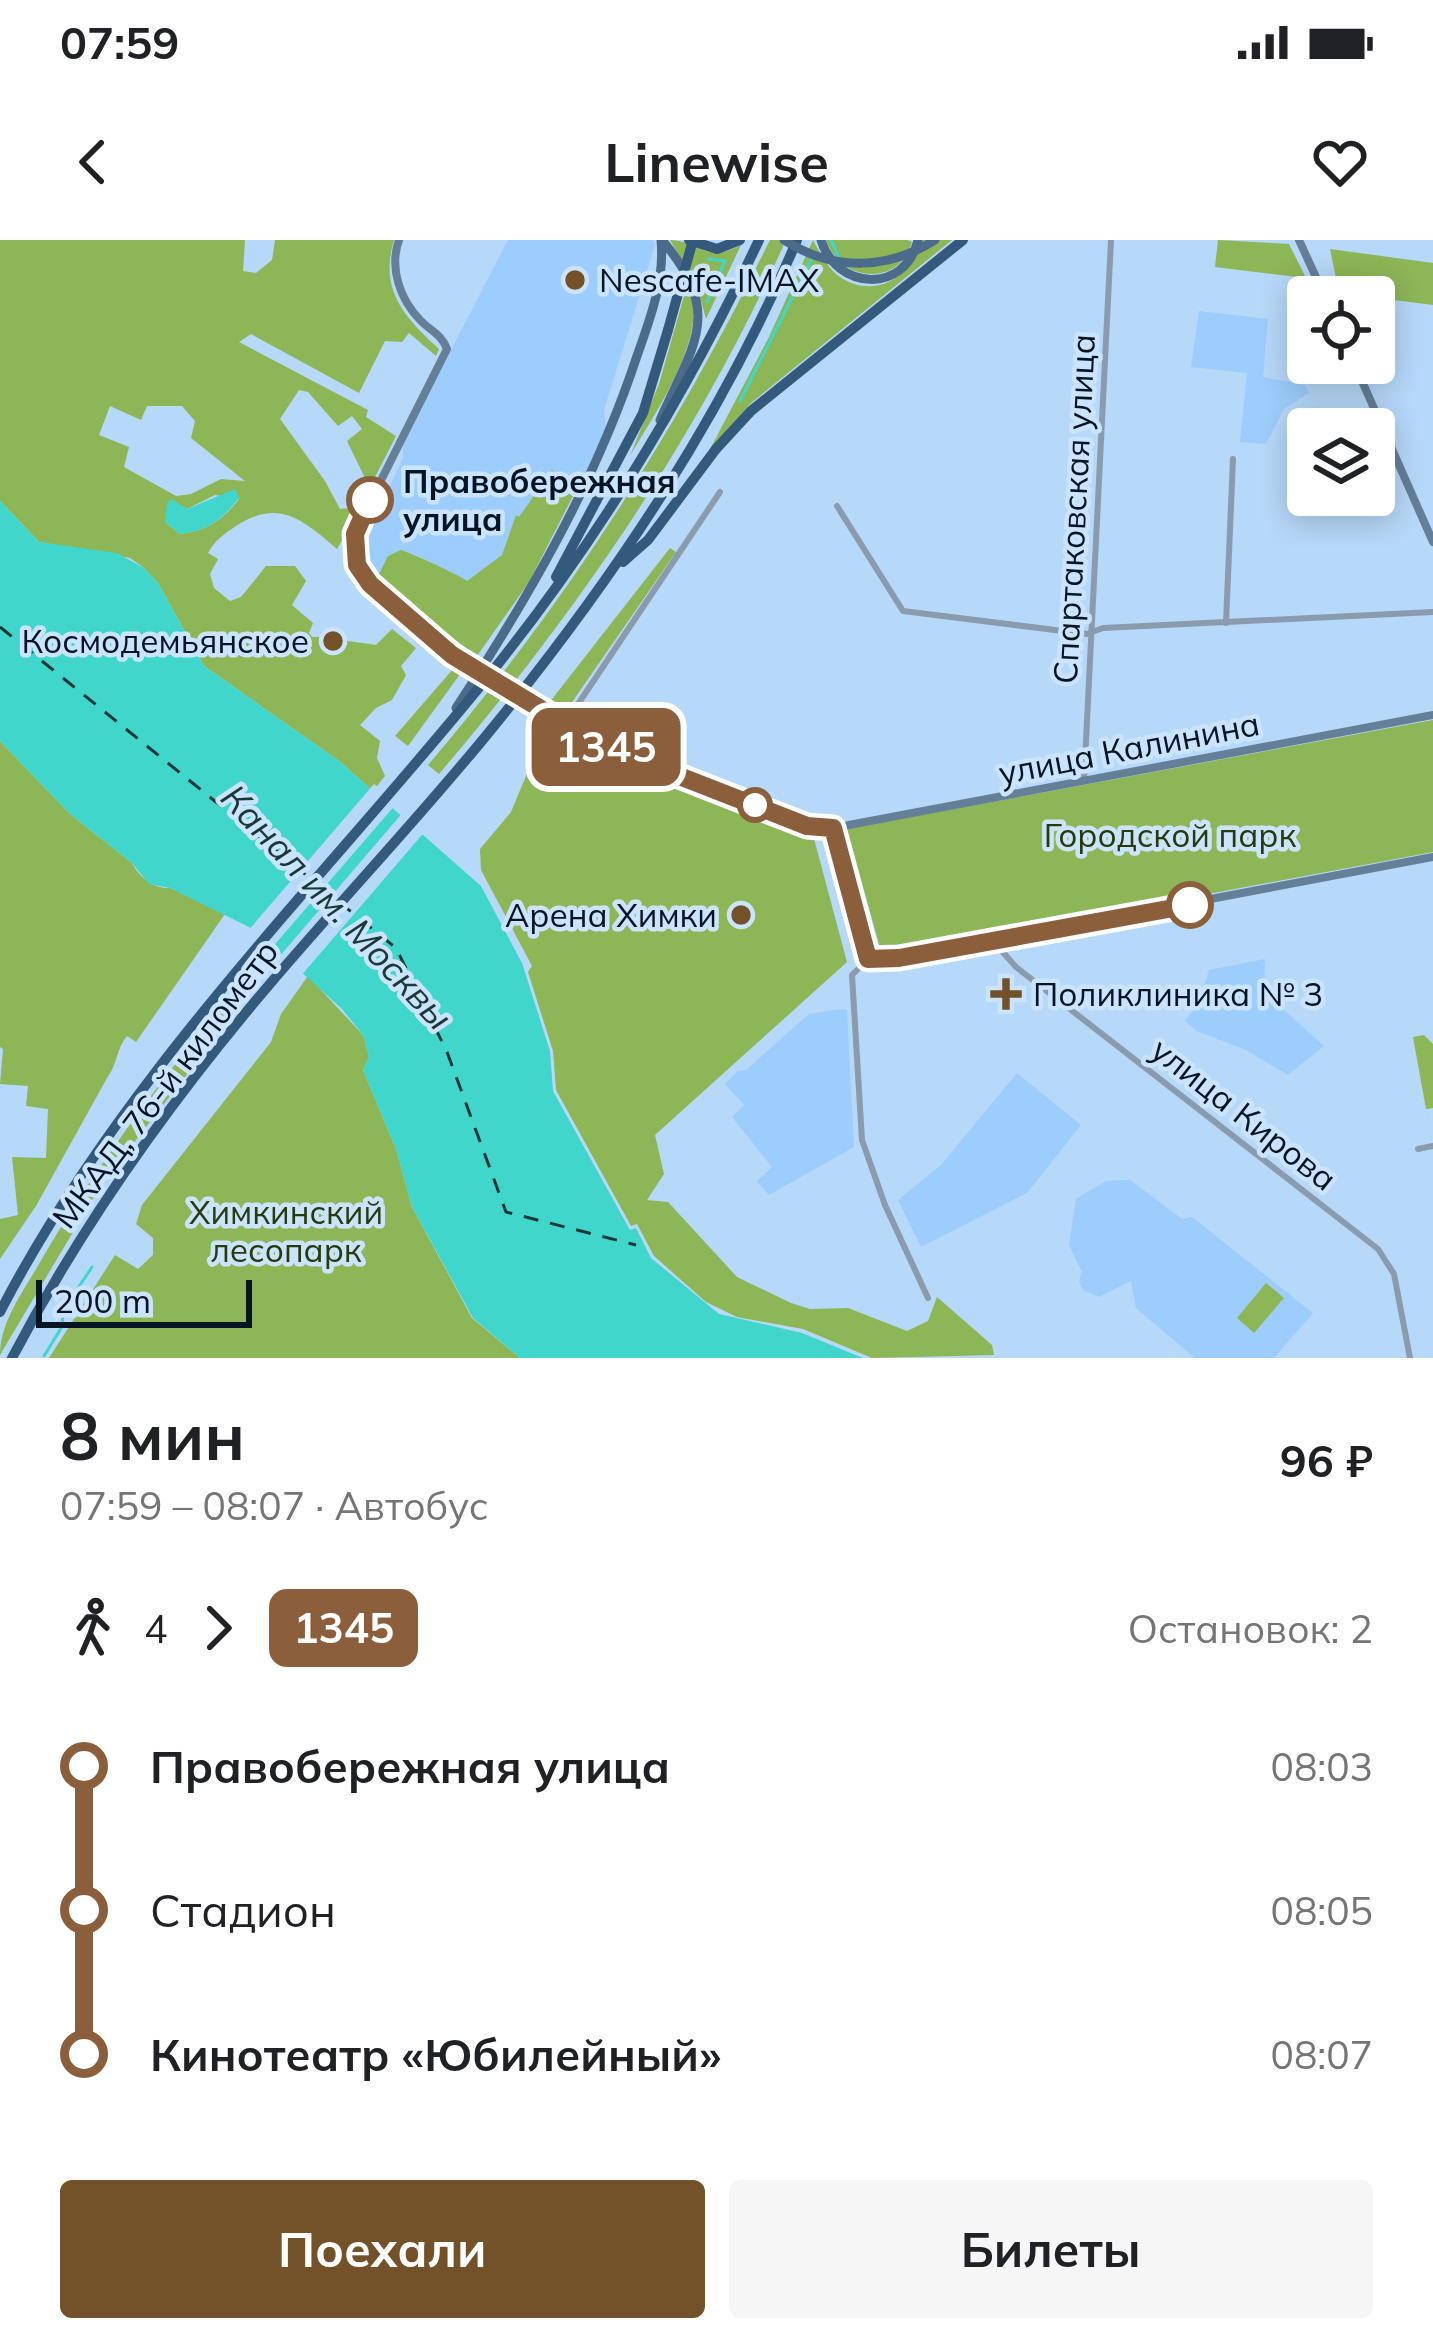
<!DOCTYPE html>
<html lang="ru">
<meta charset="utf-8">
<style>
body{margin:0;font-family:Mulish,sans-serif;background:#f6f6f6;color:#202124;height:100vh;display:flex;flex-direction:column;font-size:45px;white-space:nowrap}
*{box-sizing:border-box;margin:0}
p{font-size:39px;color:#757577}
.icon{flex:none;width:66px;height:66px;fill:none;stroke:currentColor;stroke-width:2;stroke-linecap:round;stroke-linejoin:round}
.map{position:relative;height:1118px;overflow:hidden}
.details{display:flex;flex-direction:column;background:#fff;flex:1}
.details>*{flex:none}
.badge{padding:0 24px;border-radius:18px;font-size:42px;line-height:78px}
.fabs{position:absolute;left:1287px;top:36px;display:grid;gap:24px}
.fabs a{display:grid;place-items:center;width:108px;height:108px;border-radius:12px;background:#fff;box-shadow:0 6px 30px #0003;font-size:60px}
.scale{position:absolute;left:36px;bottom:30px;width:216px;box-sizing:border-box;padding-left:12px;border:6px solid #061523;border-top:0;font-size:33px;line-height:42px;white-space:nowrap;color:#061523;-webkit-text-stroke:9px #cbe4fd;paint-order:stroke}
.map>.badge{position:absolute;translate:-50% -50%;box-shadow:0 0 0 6px #fff}
.legs{display:flex;align-items:center;gap:18px;height:132px;padding:0 60px;font-size:39px}
.legs p{margin-inline-start:auto}
.overview{display:flex;align-items:center;justify-content:space-between;height:204px;padding:0 60px}
h1{font-size:66px;font-weight:700;line-height:90px}
.primary-button{display:flex;gap:24px;margin-top:auto;padding:24px 60px}
.primary-button a{flex:1;height:138px;border-radius:12px;background:#735129;color:#fff;font-size:48px;font-weight:700;line-height:138px;text-align:center}
.primary-button a+a{background:#f6f6f6;color:#202124}
ul{padding:0 60px;list-style:none}
li{display:flex;align-items:center;gap:42px;height:144px;font-size:45px}
li i{display:grid;place-items:center;width:18px;height:100%;margin:0 15px;background:currentColor}
li i::after{content:'';width:30px;height:30px;margin:-15px;border:9px solid;border-radius:50%;background:#fff}
li p{margin-inline-start:auto}
li:first-child i{background:linear-gradient(#0000 50%,currentColor 0)}
li:last-child i{background:linear-gradient(currentColor 50%,#0000 0)}
.status{display:flex;justify-content:space-between;align-items:center;height:84px;padding:0 60px;background:#fff;direction:ltr}
.status svg{height:33px;fill:currentColor}
header{display:flex;justify-content:space-between;align-items:center;height:156px;padding:0 60px;background:#fff;font-size:54px;font-weight:700}
.map>svg:first-child{display:block}
.built{fill:#9dcdfc}
.green{fill:#8db656;fill-rule:evenodd}
.water{fill:#41d6cc}
.pier{fill:#b6d8f9}
.lines{fill:none;stroke-linecap:round;stroke-linejoin:round}
.stream{stroke:#41d6cc;stroke-width:3}
.ferry{stroke:#1a3936;stroke-width:3;stroke-dasharray:15 12;stroke-linecap:butt}
.secondary-tunnel{stroke:#93b1ce;stroke-width:8;stroke-dasharray:8 4;stroke-linecap:butt}
.street{stroke:#899bac;stroke-width:6}
.secondary{stroke:#657f99;stroke-width:8}
.primary{stroke:#4b6b8a;stroke-width:9}
.highway{stroke:#33597d;stroke-width:10}
.primary-bridge{stroke:#4b6b8a;stroke-width:9}
.highway-bridge{stroke:#33597d;stroke-width:10}
.line-1-casing{stroke:#fff;stroke-width:27}
.line-1{stroke:#8b5e3c;stroke-width:18}
.poi-dot{fill:#735129;stroke:#cbe4fd;stroke-width:4.5}
.stop-1-dot{fill:#fff;stroke:#8b5e3c;stroke-width:6}
.labels{text-anchor:middle;stroke-width:9;stroke-linejoin:round;paint-order:stroke}
.poi-label{font-size:33px;fill:#061523;stroke:#cbe4fd;text-anchor:start}
.stop-label{font-size:33px;font-weight:bold;fill:#061523;stroke:#cbe4fd;text-anchor:start}
.street-label{font-size:33px;fill:#061523;stroke:#cbe4fd}
.park-label{font-size:33px;fill:#273a0a;stroke:#cbe4fd}
.water-label{font-size:36px;font-style:italic;fill:#1a3936;stroke:#cbe4fd}
</style>
<div class="status"><b>07:59</b><svg viewBox="0 0 49 12"><path d="M0 12V9h3v3zM5 12V6h3v6zM10 12V3h3v9zM15 12V0h3v12zM26 1h20v11H26zM47 4h2v5h-2z"/></svg></div>
<header><svg class="icon" aria-label="back" viewBox="0 0 24 24"><path d="M15 5l-7 7 7 7"/></svg>Linewise<svg class="icon" aria-label="heart" viewBox="0 0 24 24"><path d="M12 20l-8-8c-3-5 5-10 8-4 3-6 11-1 8 4z"/></svg></header>
<div class="map">
<svg width="1433" height="1118" viewBox="0 0 1433 1118">
<rect width="100%" height="100%" fill="#b6d8f9"/>
<path class="built" d="M508,0H653L655,5L604,170L606,190L554,294L516,276L502,315L422,375L372,326L367,307L371,287L403,218V202Z
M1199,71L1268,79L1263,137L1305,145L1309,153L1284,169L1266,204L1240,202L1247,133L1191,127Z
M1265,719L1264,752L1324,806L1288,835L1246,810L1197,791L1185,781L1199,764L1209,730Z
M842,769L847,770L854,907L769,955L757,941L772,927L732,877L744,865L725,844L738,831L746,830L809,774Z
M1017,833L1081,885L1027,953L921,1007L898,960L941,925Z
M1130,940L1182,979L1192,977L1313,1073L1274,1118H1195L1136,1068L1131,1041L1099,1057L1083,1050L1079,1041L1082,1032L1069,1005L1076,959L1106,941Z"/>
<path class="green" d="M0,0H245L243,31L256,33L272,20L275,0H394C379,50 404,77 439,109L436,116L409,93L402,102L385,101L359,153L251,94L239,102L368,170L366,177L396,196L373,241L365,238L347,201L362,189L352,176L338,186L308,152L299,150L280,179L325,241L340,269L361,267L337,309C303,280 279,258 236,286C224,294 215,300 208,313L218,319L210,334L214,348L230,361L241,357L266,326H295L306,341L292,365L313,383L309,393L312,397H319L325,390L348,401L376,405L392,389L416,408L401,426L406,435L392,460L376,468L360,485L380,501L377,518L385,536L373,551L339,521L204,426L158,343L144,328L130,318L39,302L0,261ZM110,166L141,180L147,166H182L195,181L191,198L245,241L221,239L191,254L176,256L124,227L129,207L99,195ZM215,255L239,259C223,280 206,291 180,294L166,283L171,260L187,269Z
M670,0C700,1 705,24 741,5L706,79L697,46Z
M770,0H786C698,197 578,371 439,534L428,525C569,359 674,195 770,0Z
M813,0C819,11 827,28 840,37C874,60 914,37 922,0H952L751,163L709,211L769,97Z
M826,0H908L912,2C899,48 840,42 826,0Z
M1218,0L1289,4L1306,38L1215,27Z
M1330,9L1433,23V65L1339,53Z
M688,42C712,93 656,171 630,216L659,144Z
M552,230L579,244L529,342L477,416L422,375L379,334L388,316L401,310C411,313 461,336 467,341L502,315L516,275L519,277Z
M670,308L676,312L568,468L549,463Z
M453,429L460,433L458,437L408,506L395,496Z
M1433,480V612L882,715L847,589Z
M546,488L813,595L847,722L655,895L664,934L647,960L668,962L737,1037L791,1063L810,1069L848,1068L907,1091L928,1081L937,1057L992,1105L994,1115L872,1118L803,1089L737,1077L706,1062L654,1016L637,984L631,986L556,850L553,811L528,732L532,726L481,630L480,609L511,572Z
M0,501L70,574L132,623C139,637 154,649 170,648L225,674L136,802L127,796C116,809 118,823 107,838L36,966L0,1019V979L18,975L12,917L46,918L48,869L26,866L28,846L0,844L3,809L0,807Z
M308,736L363,795L369,817L363,830L396,909L412,967L472,1078L520,1118H49L115,1015L138,1029L153,1015V998L136,984L142,965L271,802L281,774Z
M242,740L253,749L101,945L0,1115C0,1082 23,1052 39,1024C97,923 169,830 242,740Z
M1424,795L1433,804V868L1426,869L1413,797Z
M1266,1043L1284,1058L1254,1093L1237,1078Z"/>
<path class="water" d="M235,249L239,258C222,280 207,291 180,294L165,282L167,263L171,259L187,269Z
M0,261L39,302L117,313L144,328L158,343L204,426L339,521L481,646L522,723L550,811L553,851L630,990L636,988L651,1018L719,1074L802,1093L863,1118H520L473,1078L412,967L396,909L363,830L369,817L363,795L342,769L255,690L170,648L149,644L132,623L70,574L0,501Z"/>
<path class="pier" d="M374,544L397,563L270,710L247,692Z
M405,570L427,589L300,737L279,717Z"/>
<g class="lines">
<path class="stream" d="M831,0L839,18
M707,62L725,21L708,19
M740,161L812,18
M44,1116L63,1085L62,1072L92,1027"/>
<path class="ferry" d="M0,387L311,639
M318,645L396,708L447,812L506,972L636,1005"/>
<path class="secondary-tunnel" d="M466,425L535,467"/>
<path class="street" d="M837,266L903,371L1087,394L1103,388L1433,372
M1226,383L1233,219
M564,485L720,252
M1084,541L1111,0
M1002,699L1001,710L1016,727L1378,1009L1394,1034L1410,1118
M868,719L852,735L862,900L885,965L928,1058
M1418,909L1433,906"/>
<path class="secondary" d="M399,0C389,28 400,60 421,81C431,91 442,95 447,109L356,290L354,319L364,337L414,385L466,425
M1299,0L1325,57
M1354,123L1433,302
M535,467L600,505L807,586L833,588L1433,475
M833,588L868,719L876,722L1433,617"/>
<path class="primary" d="M821,0C836,50 905,55 918,0
M660,180C694,103 724,74 662,0
M456,468C529,357 595,243 637,116C650,79 665,40 661,0"/>
<path class="highway" d="M689,0L717,9L740,0
M623,322L648,300L716,209L751,171L963,0
M556,337L643,173L668,90
M0,1072C123,834 318,646 486,439C595,305 685,157 759,0
M12,1118C82,985 172,859 269,745C342,659 419,578 490,491C613,340 721,180 797,0"/>
<path class="primary-bridge" d="M784,0C832,31 886,31 935,0"/>
<path class="highway-bridge" d="M668,90L693,0"/>
</g>
<g class="lines">
<defs>
<path id="line-1" d="M370,260L355,294L357,325L370,344L452,415L600,505L807,586L833,588L868,719L899,718L1190,665"/>
</defs>
<use href="#line-1" class="line-1-casing"/>
<use href="#line-1" class="line-1"/>
</g>
<g class="poi-dot">
<circle cx="575" cy="40" r="12"/>
<circle cx="333" cy="401" r="12"/>
<circle cx="741" cy="675" r="12"/>
<path d="M1000 736h12v12h12v12h-12v12h-12v-12h-12v-12h12z"/>
</g>
<g class="stop-1-dot">
<circle cx="370" cy="260" r="21"/>
<circle cx="755" cy="565" r="15"/>
<circle cx="1190" cy="665" r="21"/>
</g>
<g class="labels">
<g class="poi-label">
<text x="599" y="52">Nescafe-IMAX</text>
<text x="309" y="413" text-anchor="end">Космодемьянское</text>
<text x="717" y="687" text-anchor="end">Арена Химки</text>
<text x="1033" y="766">Поликлиника № 3</text>
</g>
<g class="stop-label">
<text x="403" y="253">Правобережная<tspan x="403" dy="38">улица</tspan></text>
</g>
<g class="street-label">
<text transform="translate(1074 269) rotate(-87)" y="12">Спартаковская улица</text>
<text transform="translate(1129 508) rotate(-11)" y="12">улица Калинина</text>
<text transform="translate(165 844) rotate(-53)" y="12">МКАД, 76-й километр</text>
<text transform="translate(1244 874) rotate(38)" y="12">улица Кирова</text>
</g>
<g class="park-label">
<text x="1170" y="607">Городской парк</text>
<text x="286" y="984">Химкинский<tspan x="286" dy="38">лесопарк</tspan></text>
</g>
<g class="water-label">
<text transform="translate(337 667) rotate(47)" y="13">Канал им. Москвы</text>
</g>
</g>
</svg>
<div class="fabs">
<a><svg class="icon" aria-label="locate" viewBox="0 0 24 24"><circle cx="12" cy="12" r="6"/><path d="M12 2v4M12 18v4M2 12h4M18 12h4"/></svg></a>
<a><svg class="icon" aria-label="layers" viewBox="0 0 24 24"><path d="M12 4l9 5-9 5-9-5zM3 14l9 5 9-5"/></svg></a>
</div>
<div class="scale">200 m</div>
<b class="badge" style="left:606px;top:507px;background:#8b5e3c;color:#fff">1345</b>
</div>
<section class="details">
<div class="overview"><div><h1>8 мин</h1><p>07:59 – 08:07 · Автобус</p></div><b>96 ₽</b></div>
<div class="legs"><svg class="icon" aria-label="walk" viewBox="0 0 24 24"><circle cx="13" cy="4" r="2"/><path d="M13 8l-2 6 4 7M11 14l-3 7M7 12l3-4h3l4 4"/></svg>4<svg class="icon" aria-label="forward" viewBox="0 0 24 24"><path d="M9 5l7 7-7 7"/></svg><b class="badge" style="background:#8b5e3c;color:#fff">1345</b><p>Остановок: 2</p></div>
<ul>
<li><i style="color:#8b5e3c"></i><b>Правобережная улица</b><p>08:03</p></li>
<li><i style="color:#8b5e3c"></i><span>Стадион</span><p>08:05</p></li>
<li><i style="color:#8b5e3c"></i><b>Кинотеатр «Юбилейный»</b><p>08:07</p></li>
</ul>
<div class="primary-button"><a>Поехали</a><a>Билеты</a></div>
</section>
